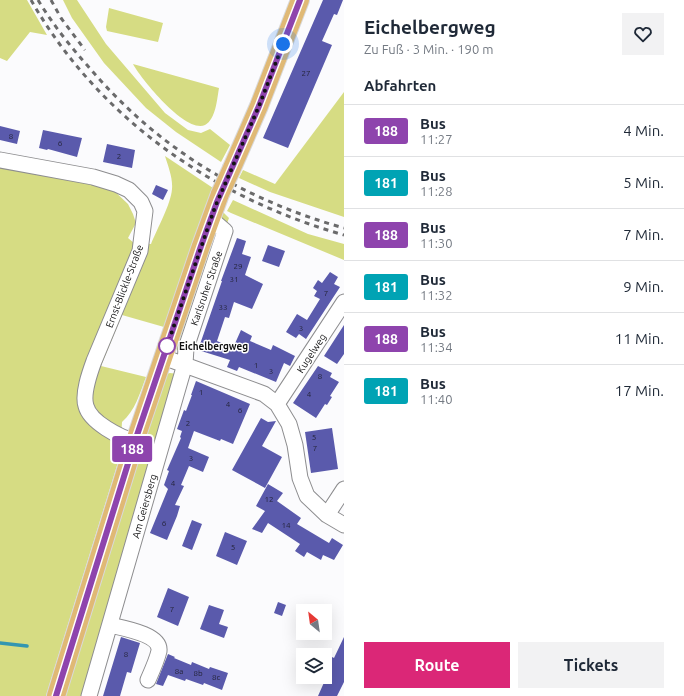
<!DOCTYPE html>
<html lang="de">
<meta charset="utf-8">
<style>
body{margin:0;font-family:Ubuntu,sans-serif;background:#f2f2f3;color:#1f2937;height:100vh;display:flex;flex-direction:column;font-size:15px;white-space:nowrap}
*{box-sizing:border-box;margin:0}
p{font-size:13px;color:#747a83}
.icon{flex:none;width:22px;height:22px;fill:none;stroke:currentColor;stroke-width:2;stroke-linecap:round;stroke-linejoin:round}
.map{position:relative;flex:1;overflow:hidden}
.side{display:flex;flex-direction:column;background:#fff;width:340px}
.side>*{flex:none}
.badge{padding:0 8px;border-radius:3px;font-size:14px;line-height:26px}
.needle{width:26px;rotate:331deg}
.buttons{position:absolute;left:296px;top:604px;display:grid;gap:8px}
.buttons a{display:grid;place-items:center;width:36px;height:36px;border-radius:0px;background:#fff;box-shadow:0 4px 16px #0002;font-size:20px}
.you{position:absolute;width:20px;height:20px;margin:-10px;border:3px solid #fff;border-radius:50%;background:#1a73e8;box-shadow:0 0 0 6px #1a73e833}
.map>.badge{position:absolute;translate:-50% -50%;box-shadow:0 0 0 2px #fff}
h2{padding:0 20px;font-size:15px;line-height:36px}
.round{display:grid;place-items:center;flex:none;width:42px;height:42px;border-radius:0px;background:#f2f2f3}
.headline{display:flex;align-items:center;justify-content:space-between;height:68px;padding:0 20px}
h1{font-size:19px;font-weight:600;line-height:30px}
.button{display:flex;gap:8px;margin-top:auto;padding:8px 20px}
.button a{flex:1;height:46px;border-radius:0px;background:#db2777;color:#fff;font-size:16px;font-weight:600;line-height:46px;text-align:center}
.button a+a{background:#f2f2f3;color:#1f2937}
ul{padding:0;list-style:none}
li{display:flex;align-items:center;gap:12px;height:52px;padding:0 20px;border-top:1px solid #e0e1e3}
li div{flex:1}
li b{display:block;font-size:15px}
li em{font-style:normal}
li .badge{min-width:44px;font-weight:700;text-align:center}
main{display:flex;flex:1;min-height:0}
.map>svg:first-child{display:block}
.green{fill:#d6dc83}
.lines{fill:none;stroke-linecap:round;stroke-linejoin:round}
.stream{stroke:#3396b1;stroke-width:3.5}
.building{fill:#5a5aac}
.minor-casing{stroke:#8d8d8f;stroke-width:17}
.major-casing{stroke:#d9d9d9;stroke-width:20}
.minor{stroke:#fff;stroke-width:15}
.major{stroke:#e0b975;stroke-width:18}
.rail{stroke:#6a6a6b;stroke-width:3;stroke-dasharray:5 5;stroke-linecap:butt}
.major-bridge-casing{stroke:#d9d9d9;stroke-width:20;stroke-linecap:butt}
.major-bridge{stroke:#e0b975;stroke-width:18}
.line-casing{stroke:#fff;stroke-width:9}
.line{stroke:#8e44ad;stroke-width:6}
.walk{stroke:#121213;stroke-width:4;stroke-dasharray:0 7.2}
.stop-dot{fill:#fff;stroke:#8e44ad;stroke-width:2}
.labels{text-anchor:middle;stroke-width:3;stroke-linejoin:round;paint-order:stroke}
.number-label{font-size:8px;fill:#242439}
.street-label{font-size:10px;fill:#121213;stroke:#fff}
.stop-label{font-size:10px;font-weight:bold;fill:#121213;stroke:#fff;text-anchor:start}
</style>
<main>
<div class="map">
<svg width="344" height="696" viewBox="0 0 344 696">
<rect width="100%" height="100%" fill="#fbfbfd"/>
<path class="green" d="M0,0H27L47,35L30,32L7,61L0,58Z
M63,0H77L106,44L165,113L188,130L201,133L210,129L230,145L221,162L176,132L146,108L104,63L72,18Z
M109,8L163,23L158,42L107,31L106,27Z
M133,64L219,88C217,99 216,119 205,125C186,134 141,79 133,64Z
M344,92V217L270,192L239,178L243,170L275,184Z
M165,156L213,188L164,327L122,315L101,366L146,377C140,393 135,411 122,422L120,456L46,696H0V165L109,186L128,204L133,214L136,223L128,238L134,243L151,244C157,229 171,204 172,189C173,178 168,166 165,156Z
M233,200L308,234L344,244V260L231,213L227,211Z
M222,211L229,218L179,351L177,350L175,345Z
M170,373L178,374L86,696H62L166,374Z"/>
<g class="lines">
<path class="stream" d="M0,643L27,646"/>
</g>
<path class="building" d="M323,0H343L337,15L334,14L322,41L332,45L288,148L263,138Z
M0,126L20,131L17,144L0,140Z
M43,130L82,138L77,157L48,149L47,150L39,148Z
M107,144L135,150L132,168L103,162Z
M156,185L168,190L163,200L152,194Z
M237,238L246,241L242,254L251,257L245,275L263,284L252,309L234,302L229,318L225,317L217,341L233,348L241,330L252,336L250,341L271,350L273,345L295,356L290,366L284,363L276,382L239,367L237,371L227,367L230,360L198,350L222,281H221Z
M268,245L285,251L279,267L262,261Z
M330,272L338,277L334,284L340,287L306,339L299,334L296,338L286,332L297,314L307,320L320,299L314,296L317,291L313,288L318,280L322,283Z
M344,325V354L337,364L324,356Z
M318,366L332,373L330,377L339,382L330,396L332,397L327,405L325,404L316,418L293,403Z
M196,381L250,404L233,444L221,439L220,441L194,431L188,448L209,457L203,472L189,466L181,485L184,486L175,505L180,506L177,516L167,540L150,533L168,489L164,485L169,471L167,470L181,438L180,437L182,431L177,429L184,410L186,411L192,395H191Z
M261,418L268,422L276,421L262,446L282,457L265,488L232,470Z
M332,428L338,469L311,473L305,432Z
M268,484L283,493L277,501L301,518L297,524L329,543L332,538L343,545L334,560L323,555L321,560L307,552L304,557L295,551L300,544L268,523L262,533L252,529L265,511L256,506Z
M192,520L202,524L192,550L182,546Z
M225,532L247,541L237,565L216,556Z
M168,588L189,597L178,626L157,617Z
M278,602L286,605L282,616L274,613Z
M209,605L224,610L219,624L228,627L224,638L200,629Z
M121,637L140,643L131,673L127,672L120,696H103Z
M344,637V682L337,696H318L326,678L325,677L330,666L328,665L332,657L334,658Z
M168,654L175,657L174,658L191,665L192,662L209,669L210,667L228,673L222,690L204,683L203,685L186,679L185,681L168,675L163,686L156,684Z"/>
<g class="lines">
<defs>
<path id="minor" d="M0,160L93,177L116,184L129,190L141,202L145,211L140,251L94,361C90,372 82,394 86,406C90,422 120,438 135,441
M163,357L264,394L277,404L289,424L295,445L300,478L307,496L327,515L344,525
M277,404L344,302
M327,515L344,489
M110,625C122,628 161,634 159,651C157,660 152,671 148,680
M89,696L185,364L186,348L225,231L211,219"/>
<path id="major" d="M232,168L259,106L300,0
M56,696L135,441L201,246L220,194"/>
</defs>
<use href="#minor" class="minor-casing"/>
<use href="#major" class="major-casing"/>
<use href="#minor" class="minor"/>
<use href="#major" class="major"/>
<path class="rail" d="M31,0C99,119 214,198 344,235
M38,0C52,23 69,45 87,65C156,147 241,199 344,228
M51,0L61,18L85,50"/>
<defs>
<path id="major-bridge" d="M220,194L232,168"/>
</defs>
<use href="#major-bridge" class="major-bridge-casing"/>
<use href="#major-bridge" class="major-bridge"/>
</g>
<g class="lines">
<defs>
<path id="line" d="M56,696L135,441L201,246L217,202L259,106L300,0"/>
</defs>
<use href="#line" class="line-casing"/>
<use href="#line" class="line"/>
<path class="walk" d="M167,346L215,207L259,106L283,44"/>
</g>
<circle class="stop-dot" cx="167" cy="346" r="8"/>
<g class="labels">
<g class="number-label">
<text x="306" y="76">27</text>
<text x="11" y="139">8</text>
<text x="60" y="146">6</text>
<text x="119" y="159">2</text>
<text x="238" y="269">29</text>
<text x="234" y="282">31</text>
<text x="326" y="296">7</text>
<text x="223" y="310">33</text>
<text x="301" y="331">3</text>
<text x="256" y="368">1</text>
<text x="271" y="374">3</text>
<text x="320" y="379">8</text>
<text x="201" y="395">1</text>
<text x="309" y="397">4</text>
<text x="228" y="407">4</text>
<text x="240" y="413">6</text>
<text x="188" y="426">2</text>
<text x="314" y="440">5</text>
<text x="315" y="451">7</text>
<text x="191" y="461">3</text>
<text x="173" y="486">4</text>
<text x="269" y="502">12</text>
<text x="164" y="526">6</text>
<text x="286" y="528">14</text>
<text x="233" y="550">5</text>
<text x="172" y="612">7</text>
<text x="126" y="657">8</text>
<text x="179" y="674">8a</text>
<text x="198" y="676">8b</text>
<text x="216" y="680">8c</text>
</g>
<g class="street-label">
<text transform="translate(124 286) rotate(-69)" y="4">Ernst-Blickle-Straße</text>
<text transform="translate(206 288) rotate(-71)" y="4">Karlsruher Straße</text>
<text transform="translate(311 353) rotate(-57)" y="4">Kugelweg</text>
<text transform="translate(144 506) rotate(-74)" y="4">Am Geiersberg</text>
</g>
<g class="stop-label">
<text x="179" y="350">Eichelbergweg</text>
</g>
</g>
</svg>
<div class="buttons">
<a><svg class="needle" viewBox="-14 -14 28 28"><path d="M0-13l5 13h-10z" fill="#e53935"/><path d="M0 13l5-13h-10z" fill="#747a83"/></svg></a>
<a><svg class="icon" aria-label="layers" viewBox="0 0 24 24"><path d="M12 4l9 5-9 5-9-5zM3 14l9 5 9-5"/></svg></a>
</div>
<div class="you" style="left:283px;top:44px"></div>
<b class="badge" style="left:132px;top:449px;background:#8e44ad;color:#fff">188</b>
</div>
<section class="side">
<div class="headline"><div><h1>Eichelbergweg</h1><p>Zu Fuß · 3 Min. · 190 m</p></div><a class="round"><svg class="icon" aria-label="heart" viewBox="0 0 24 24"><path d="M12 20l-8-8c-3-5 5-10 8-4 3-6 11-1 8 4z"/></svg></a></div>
<h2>Abfahrten</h2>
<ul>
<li><span class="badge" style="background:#8e44ad;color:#fff">188</span><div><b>Bus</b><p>11:27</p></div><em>4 Min.</em></li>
<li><span class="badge" style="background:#00a3b4;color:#fff">181</span><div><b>Bus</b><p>11:28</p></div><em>5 Min.</em></li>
<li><span class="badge" style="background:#8e44ad;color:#fff">188</span><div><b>Bus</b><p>11:30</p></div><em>7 Min.</em></li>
<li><span class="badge" style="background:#00a3b4;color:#fff">181</span><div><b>Bus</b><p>11:32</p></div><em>9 Min.</em></li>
<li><span class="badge" style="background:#8e44ad;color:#fff">188</span><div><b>Bus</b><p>11:34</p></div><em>11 Min.</em></li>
<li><span class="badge" style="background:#00a3b4;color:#fff">181</span><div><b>Bus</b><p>11:40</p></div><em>17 Min.</em></li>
</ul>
<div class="button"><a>Route</a><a>Tickets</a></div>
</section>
</main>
